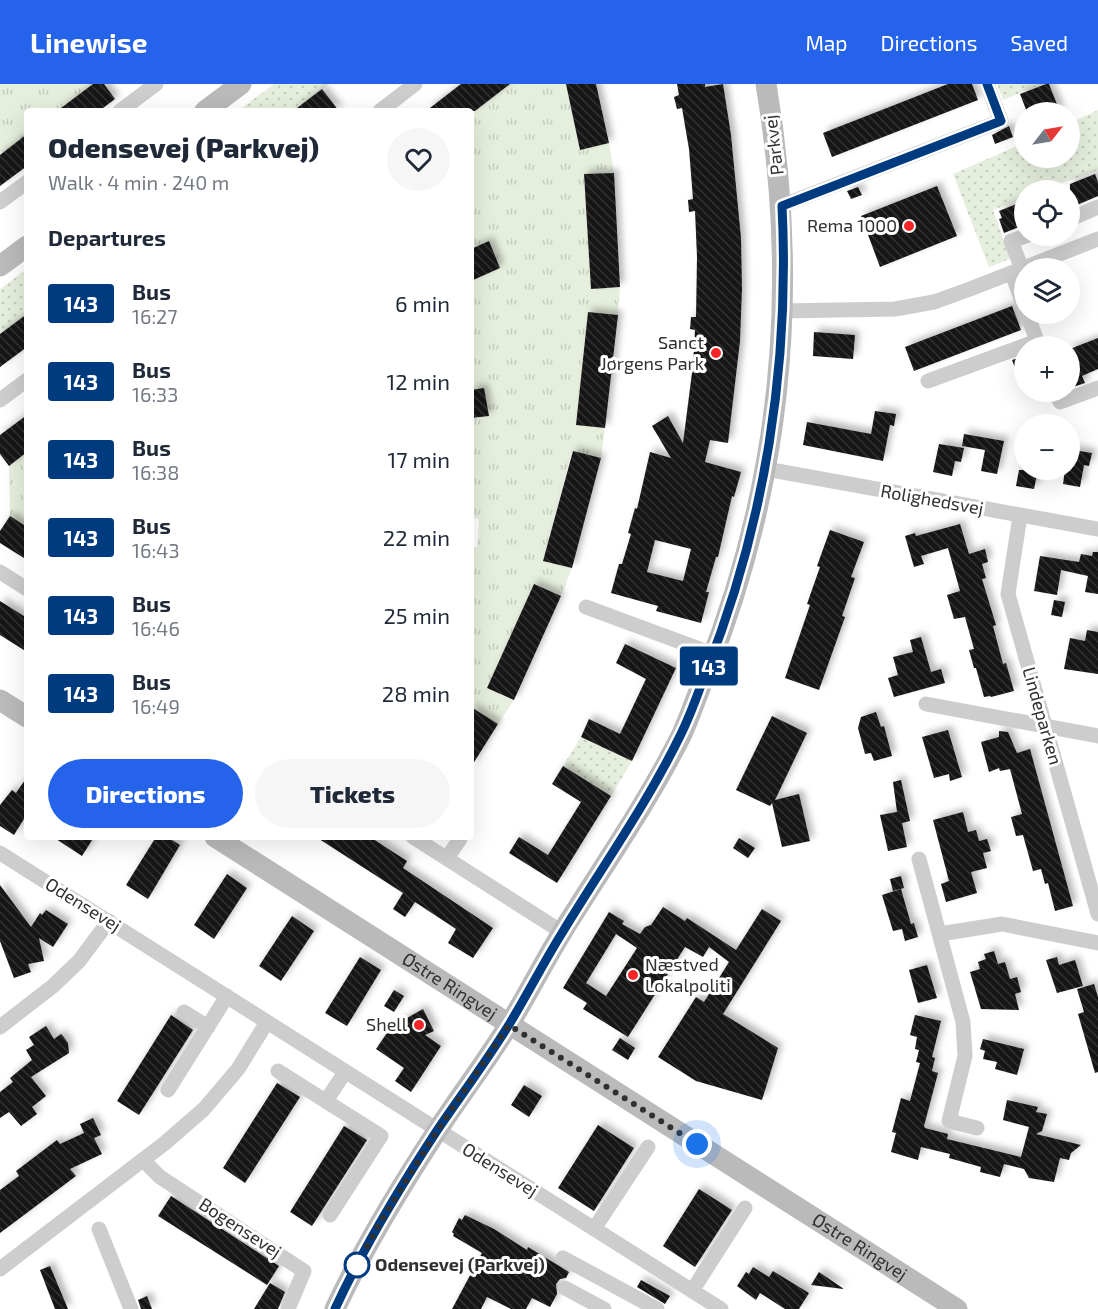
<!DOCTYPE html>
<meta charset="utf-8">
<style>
body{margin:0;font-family:"Exo 2",sans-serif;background:#f6f6f7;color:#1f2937;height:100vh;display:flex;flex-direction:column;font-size:22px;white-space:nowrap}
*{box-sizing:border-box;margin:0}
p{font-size:20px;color:#747a83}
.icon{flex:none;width:33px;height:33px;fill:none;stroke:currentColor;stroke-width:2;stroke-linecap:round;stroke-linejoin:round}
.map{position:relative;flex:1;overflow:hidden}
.sheet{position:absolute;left:24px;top:24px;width:450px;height:732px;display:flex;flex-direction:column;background:#fff;border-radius:6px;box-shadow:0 6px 24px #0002}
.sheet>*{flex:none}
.badge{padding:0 12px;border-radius:4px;font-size:21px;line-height:39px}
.needle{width:39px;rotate:59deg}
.tools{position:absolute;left:1014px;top:18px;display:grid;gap:12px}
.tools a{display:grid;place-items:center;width:66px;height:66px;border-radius:50%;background:#fff;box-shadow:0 6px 24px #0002;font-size:30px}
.you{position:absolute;width:30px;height:30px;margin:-15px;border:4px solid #fff;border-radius:50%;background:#1a73e8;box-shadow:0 0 0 9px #1a73e833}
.map>.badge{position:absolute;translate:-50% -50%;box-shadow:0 0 0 3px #fff}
h2{padding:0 24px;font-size:22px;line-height:54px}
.round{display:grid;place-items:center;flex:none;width:63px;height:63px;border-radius:32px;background:#f6f6f7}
.overview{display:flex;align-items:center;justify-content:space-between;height:102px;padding:0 24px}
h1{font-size:28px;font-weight:800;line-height:45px}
.cta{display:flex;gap:12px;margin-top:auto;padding:12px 24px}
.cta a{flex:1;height:69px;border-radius:36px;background:#2563eb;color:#fff;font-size:24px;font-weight:800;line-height:69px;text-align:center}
.cta a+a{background:#f6f6f7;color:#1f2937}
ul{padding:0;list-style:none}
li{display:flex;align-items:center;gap:18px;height:78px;padding:0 24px}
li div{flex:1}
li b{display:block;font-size:22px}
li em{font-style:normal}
li .badge{min-width:66px;font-weight:700;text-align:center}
header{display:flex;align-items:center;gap:36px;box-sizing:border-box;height:84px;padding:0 30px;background:#2563eb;color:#fff}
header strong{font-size:28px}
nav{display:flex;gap:33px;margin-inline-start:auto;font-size:21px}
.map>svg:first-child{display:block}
.grass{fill:url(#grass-dots)}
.park{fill:url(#park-tufts)}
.pitch{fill:#e6efdd}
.building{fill:url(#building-back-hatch);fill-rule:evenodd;filter:url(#shadow)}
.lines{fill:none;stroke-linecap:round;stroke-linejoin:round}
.street{stroke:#cdcdcd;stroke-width:15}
.secondary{stroke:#bababa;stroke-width:21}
.line-casing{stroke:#fff;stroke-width:14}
.line{stroke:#003b80;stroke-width:9}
.walk{stroke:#303030;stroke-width:6;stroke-dasharray:0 10.8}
.poi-dot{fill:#f62427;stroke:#fff;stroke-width:2}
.stop-dot{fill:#fff;stroke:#003b80;stroke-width:3}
.labels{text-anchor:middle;stroke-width:6;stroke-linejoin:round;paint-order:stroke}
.street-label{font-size:18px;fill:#303030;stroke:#fff}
.poi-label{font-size:18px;fill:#303030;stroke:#fff;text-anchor:end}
.stop-label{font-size:18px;font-weight:bold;fill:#303030;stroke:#fff;text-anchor:start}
</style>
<header>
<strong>Linewise</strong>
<nav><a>Map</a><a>Directions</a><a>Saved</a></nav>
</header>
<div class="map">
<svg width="1098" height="1225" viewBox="0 0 1098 1225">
<defs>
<pattern id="grass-dots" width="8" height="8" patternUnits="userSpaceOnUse" patternTransform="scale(1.5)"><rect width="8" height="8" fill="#e6efdd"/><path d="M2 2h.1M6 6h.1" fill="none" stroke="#c6cdbe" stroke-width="1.8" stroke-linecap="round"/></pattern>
<pattern id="park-tufts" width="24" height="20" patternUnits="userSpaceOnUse" patternTransform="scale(1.5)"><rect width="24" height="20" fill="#e6efdd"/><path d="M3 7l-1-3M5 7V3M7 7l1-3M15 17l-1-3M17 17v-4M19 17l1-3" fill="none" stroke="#c6cdbe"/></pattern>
<pattern id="building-back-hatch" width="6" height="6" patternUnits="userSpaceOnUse" patternTransform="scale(1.5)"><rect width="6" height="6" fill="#171717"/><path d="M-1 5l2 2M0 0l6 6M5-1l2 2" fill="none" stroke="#303030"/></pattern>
<filter id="shadow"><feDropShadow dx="4.5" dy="-4.5" stdDeviation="3" flood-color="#0004"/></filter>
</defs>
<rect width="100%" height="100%" fill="#fff"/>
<path class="grass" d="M274,0H329L293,27H238Z
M997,0H1043L1003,16Z
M1098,26V86L1044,106H1024V114L993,126L1010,175L989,183L953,90L1024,59V74H1070V39Z
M27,185V230L0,250V205Z
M581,653L632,677L611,712L563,682Z"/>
<path class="park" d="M0,0H93L57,27H27V50L0,71Z
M503,0H566L580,65L609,59L614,89L584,91L591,204L620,203L618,231L588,228L576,341L605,344L601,374L572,367L543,476L572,484L561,512L534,501L488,604L514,616L498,640L473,625L471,627V463H477L479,435L471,434V334L488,332L484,304L471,306V197L500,184L489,157L471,165V30L505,4Z
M27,368V443L10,432L9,382Z"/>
<path class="pitch" d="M476,82L490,105L471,116V86Z"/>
<path class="building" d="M93,0H104L115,15L99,27H57Z
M461,0H510L475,27H426Z
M566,0H596L609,59L580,66Z
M677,0H705V3L723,0L731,51L741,154L742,205L740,257L728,359L710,356L705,378L741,388L734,413L732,412L718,473H716L706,508H709L701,539L656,527L658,522L611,509L619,480H622L631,450L628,449L635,424L637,425L650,368L671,374L652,342L668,332L683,359L693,281L695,246L690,245L691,233H696L697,173L695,127L689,128L688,116L693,115L689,65L682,24L677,25L674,13L679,11ZM655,456L691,465L683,497L647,488Z
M948,0H972L978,16L832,73L823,49Z
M1046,0H1049L1060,28H1027L1020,10Z
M322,5L339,27H293Z
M1009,42L1013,53L995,60L992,51Z
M27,50V82L0,102V71Z
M614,89L620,203L591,205L584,90Z
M1095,90L1098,98V112L1070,124V100Z
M937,102L957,152L880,183L861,132Z
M858,103L862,111L851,115L847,107Z
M1024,117V141L1004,149L999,135L1002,134L999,127Z
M489,157L500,184L471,197V165Z
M1012,222L1021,246L914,287L905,263Z
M588,228L618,231L605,344L576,341Z
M27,230V263L0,283V250Z
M814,248L855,251L853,275L813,272Z
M1098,254V285L1082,292L1085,299L1073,303L1070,293V265Z
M1024,272V306L1012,276Z
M484,304L489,332L471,334V306Z
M875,327L896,330L894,342L890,341L883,377L803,361L807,338L871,350Z
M27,331V368L9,382L0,370V351Z
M964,350L1004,357L997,390L981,387L985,366L962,362Z
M939,360L964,364L961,378L955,377L952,392L933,388Z
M1073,366L1092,369L1089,382L1084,381L1080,403L1063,400L1065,386H1070V373H1071Z
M573,367L601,374L572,484L543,477Z
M1019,386H1038L1034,405L1016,402Z
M10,432L27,443V476L0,459V447Z
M960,440L969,470L985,465L988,478L982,480L986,494L982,495L996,541L993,542L1003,580L1006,579L1014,607L991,613L990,612L984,613L976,584H974L969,566L974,565L965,533L954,535L949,518L947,511L960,507L948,464L921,472L924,480L914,483L905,452L915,449L916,452Z
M830,446L864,458L851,493L855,494L842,532L845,533L819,606L785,594L810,521L807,520L820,483L817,482Z
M1093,468H1098V510L1085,508L1088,492L1061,486L1057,511L1034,507L1040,472L1079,478L1081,470L1092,472Z
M534,500L561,512L514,616L487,604Z
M1054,516L1065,518L1062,533L1051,531Z
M0,517L27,534V568L0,551Z
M1087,546L1098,548V590L1064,585L1070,554L1085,557Z
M921,553L931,588L941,585L945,599L894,613L888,594L898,591L893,573L913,568L910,556Z
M625,560L676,584L632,677L581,653L589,635L620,650L646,595L616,579Z
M471,623L498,640L471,683Z
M876,628L881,643L884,642L892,672L874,677L871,669L865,670L858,644L861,633Z
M772,632L807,649L775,716L799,710L810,757L782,763L772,719L770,722L736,706Z
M948,646L962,693L950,697L949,690L934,694L922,653Z
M999,647L1008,648L1017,669L1030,665L1073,822L1055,827L1048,799L1045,800L1041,785L1033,787L1023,751L1016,752L1011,733L1022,730L1010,685L1000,687L999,684L989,688L981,658L999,653Z
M563,682L611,712L557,799L509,769L519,753L548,771L581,718L552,700Z
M27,693V730L14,751L0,742V721L12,706L16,709Z
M901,696L910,737L902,739L907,763L888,767L880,731L897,728L893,698Z
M963,728L968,748L976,746L979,757L987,755L991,767L983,769L987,784L971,788L977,809L946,818L941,800L949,797L933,736Z
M53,753H94L82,772Z
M156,753H167L180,761L148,815L126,801Z
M316,753H370L407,777L403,784L493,844L473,874L448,859L456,845L415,818L405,833L393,825L403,809Z
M739,754L755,764L748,774L733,764Z
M227,790L247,804L214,855L194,841Z
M901,792L904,804L893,807L890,795Z
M0,801L31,843L40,829L42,831L46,826L68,840L53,863L39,854L44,877L28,880L31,888L14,894L0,857Z
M901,805L911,840L914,839L918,853L905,857L902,845L893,847L882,811Z
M663,823L685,837L687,834L736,866L762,825L781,837L723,930L778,964L762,1016L696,997L658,973L696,913L704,918L729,878L709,863L703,873L685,863L628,953L583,925L587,919L563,904L609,828L624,837L622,840L640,850L645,843L651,841ZM616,850L637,864L606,912L586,899Z
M292,832L314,847L281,897L259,882Z
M994,867L998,880L1005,878L1010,895L1017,893L1021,908L1015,910L1019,926L981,925L970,888L980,885L978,878L986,875L984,870Z
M360,873L381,886L347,942L325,929Z
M1057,873L1059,881L1075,876L1083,902L1057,909L1046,876Z
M927,881L937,914L918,919L909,886Z
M1094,900L1098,913V988L1095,989L1078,930L1084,928L1077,905Z
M394,906L404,912L394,928L384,922Z
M423,925L434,947L425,951L441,962L411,1008L395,997L404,984L376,965L391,943Z
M171,931L193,946L139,1031L117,1017Z
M915,931L941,937L932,973L935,974L932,987L938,989L924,1042L925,1044L948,1050L947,1055L1021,1073L1029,1043L1003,1036L1007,1016L1038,1023L1036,1028L1047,1030L1042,1047L1036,1050L1081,1061L1071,1069L1069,1076L1060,1074L1054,1098L1029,1094L1024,1085L1004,1080L1000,1093L980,1088L981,1083L949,1074L950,1070L921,1063L918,1076L891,1068L896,1049L892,1048L901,1014L910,1017L920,979L916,978L919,966L915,965L917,953L910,951Z
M46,942L54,955L61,950L63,952L68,959L69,969L31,993L46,1012L32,1023L37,1030L21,1042L9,1028L0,1034V1008L13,998L10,994L32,976L26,966L34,961L29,953Z
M620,954L635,964L628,976L612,966Z
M983,955L1024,965L1017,991L995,985L997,978L983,975L985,967L980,965Z
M277,999L300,1013L245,1099L223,1084Z
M524,1001L542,1012L529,1033L511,1021Z
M93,1034L101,1051L94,1054L102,1070L70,1085L76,1092L0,1149V1106L19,1092L16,1087L57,1056L60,1060L84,1049L80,1040Z
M598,1041L634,1064L594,1127L558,1104Z
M344,1042L367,1056L312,1142L290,1128Z
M699,1105L732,1126L695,1183L663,1162Z
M171,1112L279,1182L267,1201L158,1132Z
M465,1131L494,1145L527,1166L528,1163L569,1188L566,1194L560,1195L556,1200L557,1210L550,1223L532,1214L526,1225H511L487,1213L481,1225H452L482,1169L453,1152L454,1150L452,1148L459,1134L462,1136Z
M50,1182L68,1225H55L40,1186Z
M753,1183L769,1193L773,1187L809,1209L799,1225H785L760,1209L756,1216L737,1202L746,1188L749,1190Z
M819,1188L844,1205L811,1201Z
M641,1196L670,1212L665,1220L637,1203Z
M270,1199L285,1208L278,1225H254Z
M147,1212L152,1225H141L138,1216Z"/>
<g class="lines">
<path class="street" d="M120,27L156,0
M380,27L415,0
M0,118L27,98
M781,122L1001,37L987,0
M1070,135L1098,123
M1022,185L1011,157L1026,152
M1012,189L1024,223
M782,227L895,225L934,218L970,205L1098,155
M1027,230L1039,262
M928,297L1037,257
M1056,308L1060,318L1098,304
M0,316L27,296
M766,385L1098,445
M1020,432L1008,510L1098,830
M0,488L27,505
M586,523L713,570
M926,620L1098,652
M413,753L562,848
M0,769L721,1225
M447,774L460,755
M919,775L963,938L965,972L949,1037L977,1044
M940,850L1002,840L1098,859
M184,928L208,943
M0,943L53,902L79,877L109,837
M278,987L381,1052L330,1131
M168,1006L227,912
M326,1017L345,988
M143,1076L160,1093L304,1187L288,1225
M99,1145L131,1225
M594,1145L648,1063
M563,1174L657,1225
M0,1185L165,1059L204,1025L238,985L267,938
M565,1204L604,1225
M692,1207L745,1124"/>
<g class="secondary">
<path d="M205,27L241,0"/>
<path d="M0,182L27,162"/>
<path d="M0,616L27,633"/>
<path id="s1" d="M215,753L957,1225"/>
<path d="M335,1225C364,1162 401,1102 439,1044C462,1009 488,975 510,939C529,908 545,876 564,845C604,781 648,718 682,650C691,630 698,608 707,587C782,398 800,201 766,0"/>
</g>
</g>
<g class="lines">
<defs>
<path id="line" d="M335,1225C364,1162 400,1103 438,1045C462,1010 488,975 510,939C528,909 544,878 562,849C602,783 647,720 681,650C691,630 698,609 706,588C765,440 790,281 782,122L1001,37L987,0"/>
</defs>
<use href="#line" class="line-casing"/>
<use href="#line" class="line"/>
<path class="walk" d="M357,1181L380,1139L437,1047L509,941L697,1060"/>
</g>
<g class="poi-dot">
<circle cx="909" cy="142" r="6"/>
<circle cx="716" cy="269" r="6"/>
<circle cx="633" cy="891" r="6"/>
<circle cx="419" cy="941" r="6"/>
</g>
<circle class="stop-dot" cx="357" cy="1181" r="12"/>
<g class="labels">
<g class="street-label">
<text transform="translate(774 61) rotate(-97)" y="6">Parkvej</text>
<text transform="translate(932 416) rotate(10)" y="6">Rolighedsvej</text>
<text transform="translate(1042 632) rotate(74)" y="6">Lindeparken</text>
<text transform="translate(83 821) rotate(32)" y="6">Odensevej</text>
<text dy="6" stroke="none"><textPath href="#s1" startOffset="278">Østre Ringvej</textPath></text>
<text transform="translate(500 1086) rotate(32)" y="6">Odensevej</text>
<text transform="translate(240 1144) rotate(33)" y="6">Bogensevej</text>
<text dy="6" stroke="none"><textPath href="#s1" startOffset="764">Østre Ringvej</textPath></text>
</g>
<g class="poi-label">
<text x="897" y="148">Rema 1000</text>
<text x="704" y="265">Sanct<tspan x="704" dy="21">Jørgens Park</tspan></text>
<text x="645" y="887" text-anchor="start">Næstved<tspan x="645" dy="21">Lokalpoliti</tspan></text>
<text x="407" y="947">Shell</text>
</g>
<g class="stop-label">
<text x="375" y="1187">Odensevej (Parkvej)</text>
</g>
</g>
</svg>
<div class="tools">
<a><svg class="needle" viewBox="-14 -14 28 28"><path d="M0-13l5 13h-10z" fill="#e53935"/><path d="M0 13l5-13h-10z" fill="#747a83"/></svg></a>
<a><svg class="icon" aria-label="locate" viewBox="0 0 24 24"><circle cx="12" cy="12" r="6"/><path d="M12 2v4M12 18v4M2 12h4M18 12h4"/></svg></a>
<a><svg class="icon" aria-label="layers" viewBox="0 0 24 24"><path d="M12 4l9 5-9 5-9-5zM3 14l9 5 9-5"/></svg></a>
<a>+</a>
<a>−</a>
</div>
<div class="you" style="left:697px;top:1060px"></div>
<b class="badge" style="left:709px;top:582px;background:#003b80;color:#fff">143</b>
<section class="sheet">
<div class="overview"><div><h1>Odensevej (Parkvej)</h1><p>Walk · 4 min · 240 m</p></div><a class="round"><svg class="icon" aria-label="heart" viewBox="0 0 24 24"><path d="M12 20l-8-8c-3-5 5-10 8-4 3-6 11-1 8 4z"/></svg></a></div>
<h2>Departures</h2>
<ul>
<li><span class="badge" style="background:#003b80;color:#fff">143</span><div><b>Bus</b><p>16:27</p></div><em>6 min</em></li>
<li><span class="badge" style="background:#003b80;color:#fff">143</span><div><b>Bus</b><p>16:33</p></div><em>12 min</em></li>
<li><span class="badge" style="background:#003b80;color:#fff">143</span><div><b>Bus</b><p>16:38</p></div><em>17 min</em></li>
<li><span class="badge" style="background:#003b80;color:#fff">143</span><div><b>Bus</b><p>16:43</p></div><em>22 min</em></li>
<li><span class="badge" style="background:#003b80;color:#fff">143</span><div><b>Bus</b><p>16:46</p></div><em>25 min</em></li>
<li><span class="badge" style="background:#003b80;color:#fff">143</span><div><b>Bus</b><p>16:49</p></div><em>28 min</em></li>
</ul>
<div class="cta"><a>Directions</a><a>Tickets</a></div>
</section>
</div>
